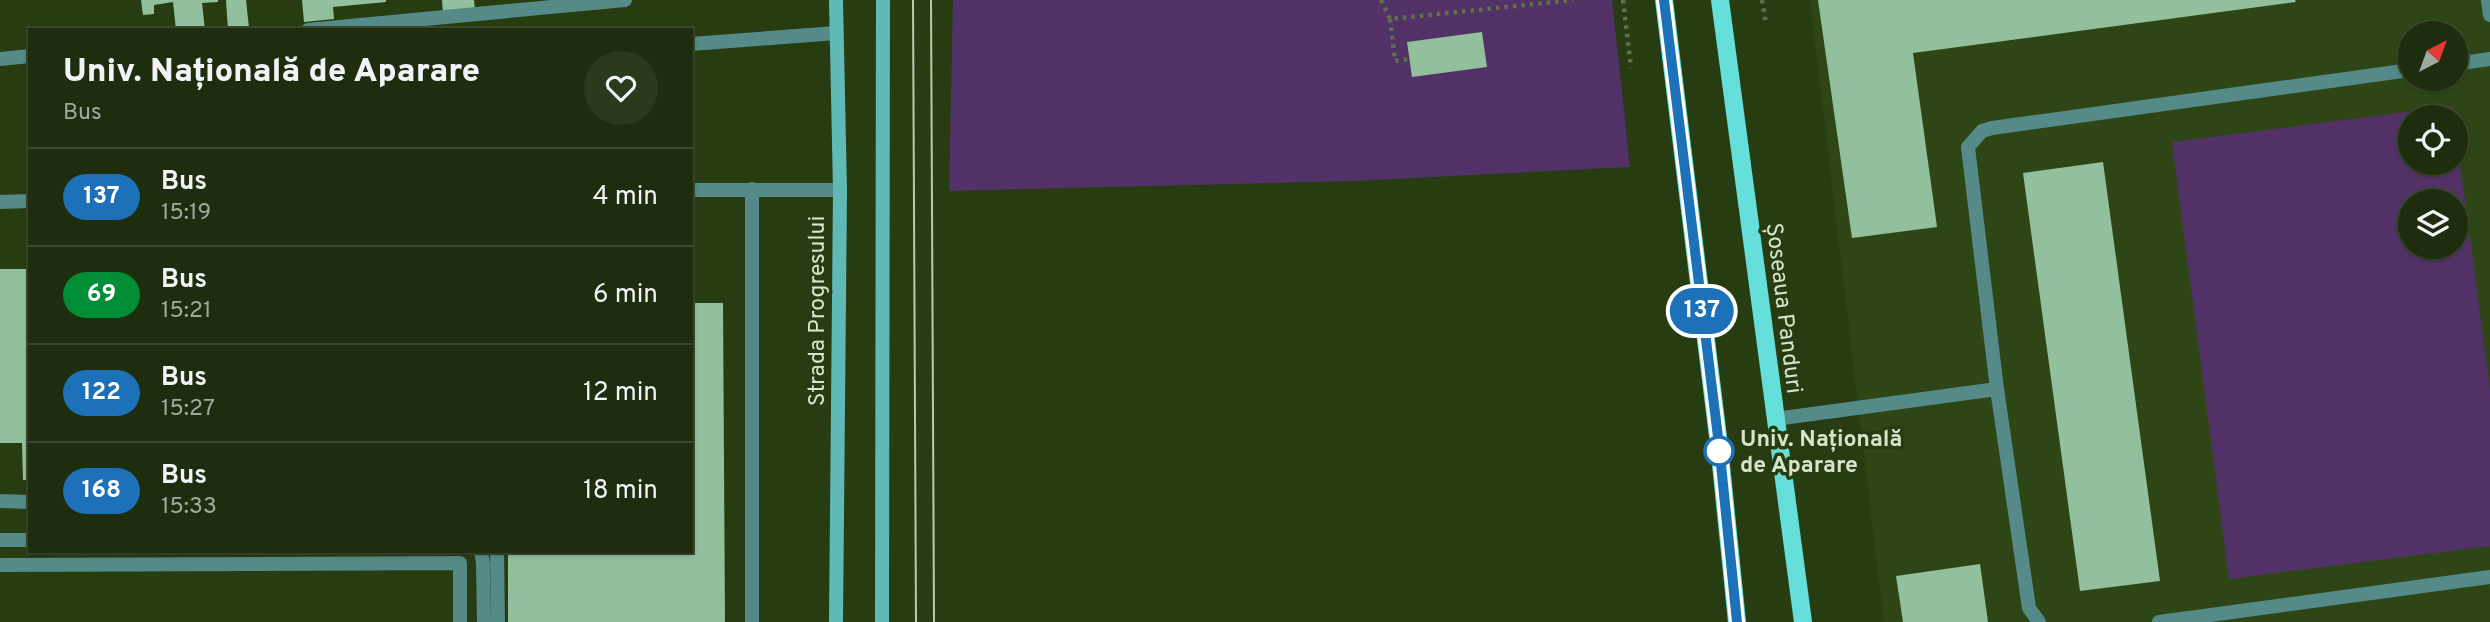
<!DOCTYPE html>
<meta charset="utf-8">
<style>
body{margin:0;font-family:Overpass,sans-serif;background:#2b391c;color:#f1f3f6;height:100vh;display:flex;flex-direction:column;font-size:26px;white-space:nowrap}
*{box-sizing:border-box;margin:0}
p{font-size:23px;color:#a1a89e}
.icon{flex:none;width:38px;height:38px;fill:none;stroke:currentColor;stroke-width:2;stroke-linecap:round;stroke-linejoin:round}
.map{position:relative;flex:1;overflow:hidden}
.side{position:absolute;left:28px;top:28px;width:665px;height:525px;display:flex;flex-direction:column;background:#1e2d0e;border-radius:0px;box-shadow:0 2px 5px #0004,0 0 0 2px #3c492e}
.side>*{flex:none}
.badge{padding:0 14px;border-radius:23px;font-size:24px;line-height:46px}
.needle{width:46px;rotate:41deg}
.buttons{position:absolute;left:2398px;top:21px;display:grid;gap:14px}
.buttons a{display:grid;place-items:center;width:70px;height:70px;border-radius:50%;background:#1e2d0e;box-shadow:0 2px 5px #0004,0 0 0 2px #3c492e;font-size:35px}
.map>.badge{position:absolute;translate:-50% -50%;box-shadow:0 0 0 4px #fff}
.round{display:grid;place-items:center;flex:none;width:74px;height:74px;border-radius:37px;background:#2b391c}
.headline{display:flex;align-items:center;justify-content:space-between;height:119px;padding:0 35px}
h1{font-size:33px;font-weight:800;line-height:52px}
ul{padding:0;list-style:none}
li{display:flex;align-items:center;gap:21px;height:98px;padding:0 35px;border-top:2px solid #3c492e}
li div{flex:1}
li b{display:block;font-size:26px}
li em{font-style:normal}
li .badge{min-width:77px;font-weight:700;text-align:center}
.map>svg:first-child{display:block}
.built{fill:#2e4615;fill-rule:evenodd}
.green{fill:#523266;fill-rule:evenodd}
.building{fill:#92c09c}
.lines{fill:none;stroke-linecap:round;stroke-linejoin:round}
.path{stroke:#5e704c;stroke-width:4.5;stroke-dasharray:3.5 5;stroke-linecap:butt}
.service{stroke:#548a87;stroke-width:14}
.pedestrian{stroke:#548a87;stroke-width:14}
.minor{stroke:#548a87;stroke-width:14}
.secondary{stroke:#60b9b5;stroke-width:14}
.primary{stroke:#66ded9;stroke-width:18}
.tram{stroke:#bac8ad;stroke-width:2}
.line-casing{stroke:#fff;stroke-width:16}
.line{stroke:#1d71b8;stroke-width:10}
.stop-dot{fill:#fff;stroke:#1d71b8;stroke-width:3.5}
.labels{text-anchor:middle;stroke-width:7;stroke-linejoin:round;paint-order:stroke}
.street-label{font-size:23px;fill:#d7e4cc;stroke:#283c12}
.stop-label{font-size:23px;font-weight:bold;fill:#d7e4cc;stroke:#283c12;text-anchor:start}
</style>
<div class="map">
<svg width="2490" height="622" viewBox="0 0 2490 622">
<rect width="100%" height="100%" fill="#283c12"/>
<path class="built" d="M1810,0H2490V622H1884ZM2410,33H2455V79H2410ZM2410,117H2455V163H2410ZM2410,201H2455V247H2410Z"/>
<path class="green" d="M953,0H1612L1630,167L1353,181L949,191Z
M2453,106L2454,117H2410V163H2455V124L2490,390V546L2229,579L2172,142ZM2410,201H2455V247H2410Z"/>
<path class="building" d="M141,0H218V2L202,3L205,30H176L173,2L154,5V14L143,15Z
M226,0H246L249,28L228,30Z
M302,0H386V2L333,7L334,19L304,22Z
M442,0H474L475,10L443,14Z
M1818,0H2295L2296,2L1913,53L1937,227L1852,238Z
M1482,32L1487,67L1412,77L1407,42Z
M2103,162L2160,581L2080,591L2023,173Z
M0,269H30V480H23L22,443H0Z
M691,303H723L725,622H508V551H691Z
M1980,564L1988,622H1903L1896,576Z"/>
<g class="lines">
<path class="path" d="M1381,0L1390,19L1573,0
M1623,0L1631,68
M1762,0L1766,24
M1390,19L1395,61L1409,59"/>
<path class="service" d="M2488,0L2490,15
M691,44L836,33
M2455,64L2490,59
M1997,389L1968,147L1982,131L1992,128L2410,70
M1775,419L1997,389L2029,608L2039,622
M2159,622L2490,577"/>
<path class="pedestrian" d="M752,189V622
M691,190H840
M0,202L30,201
M0,501L30,502
M497,551L498,622
M0,565L460,563V622"/>
<path class="minor" d="M308,30L625,0
M0,59L30,56
M0,540H30
M481,551L483,564L484,622"/>
<path class="secondary" d="M836,622L840,190L836,0
M882,622L883,0"/>
<path class="primary" d="M1664,0L1719,445L1737,622
M1720,0L1803,622"/>
<path class="tram" d="M913,0L916,622
M931,0L934,622"/>
</g>
<g class="lines">
<defs>
<path id="line" d="M1664,0L1719,445L1737,622"/>
</defs>
<use href="#line" class="line-casing"/>
<use href="#line" class="line"/>
</g>
<circle class="stop-dot" cx="1719" cy="451" r="14"/>
<g class="labels">
<g class="street-label">
<text transform="translate(1785 308) rotate(83)" y="8">Șoseaua Panduri</text>
<text transform="translate(816 311) rotate(-90)" y="8">Strada Progresului</text>
</g>
<g class="stop-label">
<text x="1740" y="446">Univ. Națională<tspan x="1740" dy="26">de Aparare</tspan></text>
</g>
</g>
</svg>
<div class="buttons">
<a><svg class="needle" viewBox="-14 -14 28 28"><path d="M0-13l5 13h-10z" fill="#e53935"/><path d="M0 13l5-13h-10z" fill="#a1a89e"/></svg></a>
<a><svg class="icon" aria-label="locate" viewBox="0 0 24 24"><circle cx="12" cy="12" r="6"/><path d="M12 2v4M12 18v4M2 12h4M18 12h4"/></svg></a>
<a><svg class="icon" aria-label="layers" viewBox="0 0 24 24"><path d="M12 4l9 5-9 5-9-5zM3 14l9 5 9-5"/></svg></a>
</div>
<b class="badge" style="left:1702px;top:311px;background:#1d71b8;color:#fff">137</b>
<section class="side">
<div class="headline"><div><h1>Univ. Națională de Aparare</h1><p>Bus</p></div><a class="round"><svg class="icon" aria-label="heart" viewBox="0 0 24 24"><path d="M12 20l-8-8c-3-5 5-10 8-4 3-6 11-1 8 4z"/></svg></a></div>
<ul>
<li><span class="badge" style="background:#1d71b8;color:#fff">137</span><div><b>Bus</b><p>15:19</p></div><em>4 min</em></li>
<li><span class="badge" style="background:#008d36;color:#fff">69</span><div><b>Bus</b><p>15:21</p></div><em>6 min</em></li>
<li><span class="badge" style="background:#1d71b8;color:#fff">122</span><div><b>Bus</b><p>15:27</p></div><em>12 min</em></li>
<li><span class="badge" style="background:#1d71b8;color:#fff">168</span><div><b>Bus</b><p>15:33</p></div><em>18 min</em></li>
</ul>
</section>
</div>
